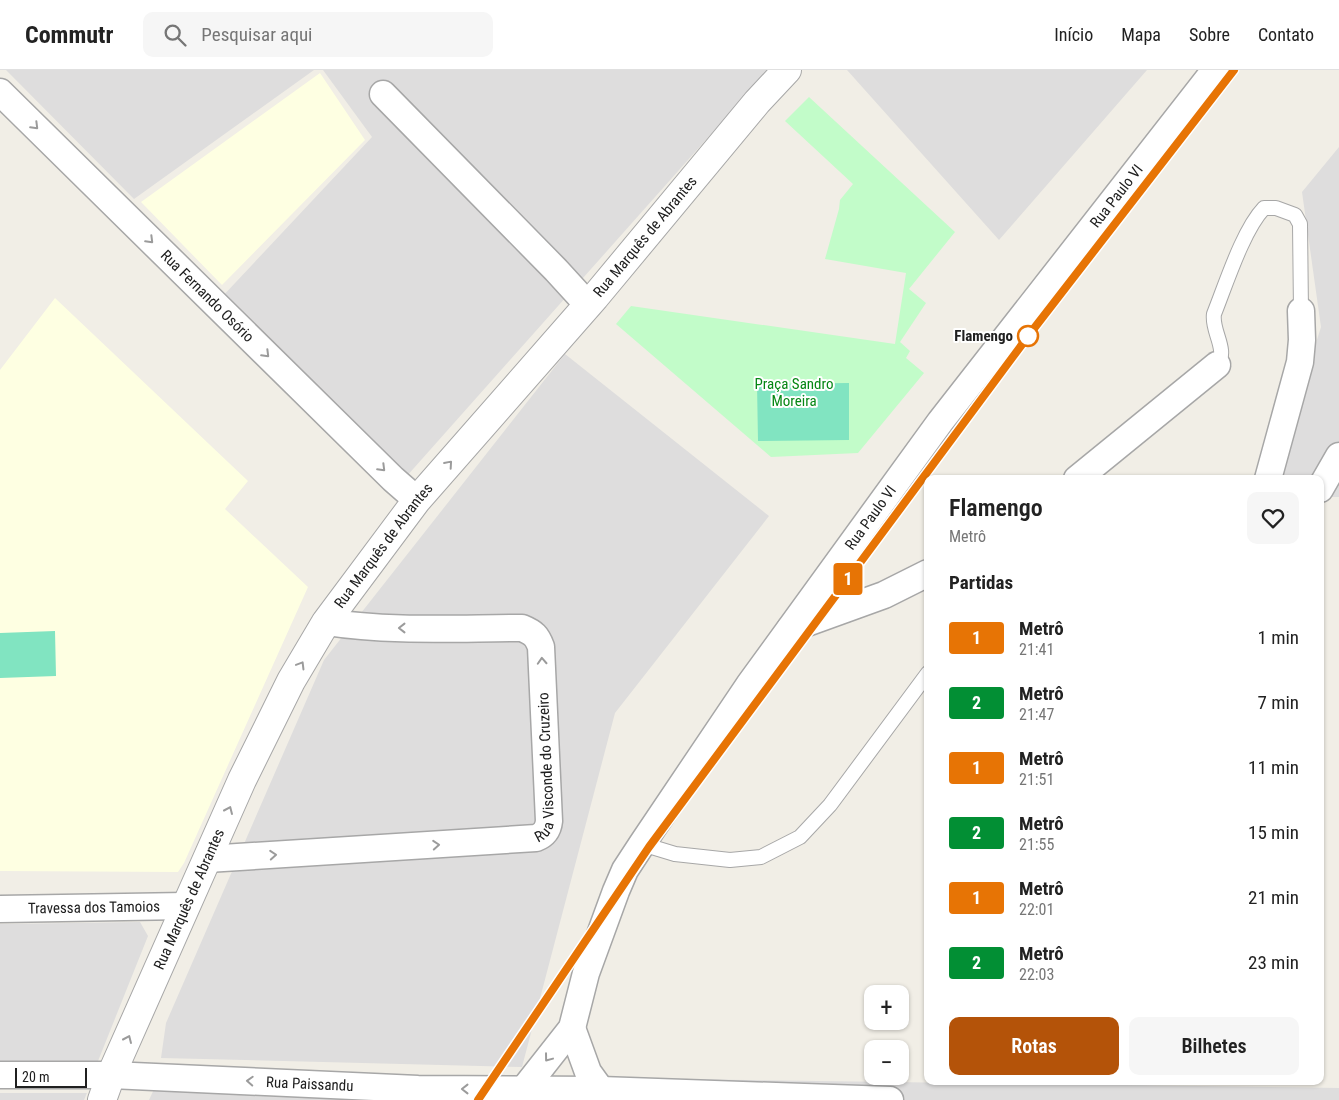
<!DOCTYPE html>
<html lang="pt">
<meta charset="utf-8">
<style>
body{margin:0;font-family:"Roboto Condensed",sans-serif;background:#f6f6f6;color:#222;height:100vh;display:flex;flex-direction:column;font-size:19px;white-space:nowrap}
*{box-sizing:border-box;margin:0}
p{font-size:16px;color:#767676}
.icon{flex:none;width:28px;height:28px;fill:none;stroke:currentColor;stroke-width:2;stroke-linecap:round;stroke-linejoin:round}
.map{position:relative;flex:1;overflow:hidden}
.panel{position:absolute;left:924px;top:405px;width:400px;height:610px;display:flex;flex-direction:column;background:#fff;border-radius:10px;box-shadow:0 1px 4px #0004}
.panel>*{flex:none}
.badge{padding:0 10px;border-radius:4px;font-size:18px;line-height:32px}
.controls{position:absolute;left:864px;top:915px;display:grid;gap:10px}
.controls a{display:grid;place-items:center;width:45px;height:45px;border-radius:10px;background:#fff;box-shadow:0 1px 4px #0004;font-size:25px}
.scale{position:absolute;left:15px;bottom:12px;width:72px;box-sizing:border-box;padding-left:5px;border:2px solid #202020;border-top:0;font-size:14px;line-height:18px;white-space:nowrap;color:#202020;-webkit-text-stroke:4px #fff;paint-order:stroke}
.map>.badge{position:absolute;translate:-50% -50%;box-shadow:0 0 0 2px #fff}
h2{padding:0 25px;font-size:19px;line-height:45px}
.round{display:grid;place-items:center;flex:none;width:52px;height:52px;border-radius:10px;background:#f6f6f6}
.head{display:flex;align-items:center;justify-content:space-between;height:85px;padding:0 25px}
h1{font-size:24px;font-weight:600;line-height:38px}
.cta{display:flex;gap:10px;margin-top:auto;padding:10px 25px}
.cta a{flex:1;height:58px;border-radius:10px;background:#b45309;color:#fff;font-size:20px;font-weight:600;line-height:58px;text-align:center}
.cta a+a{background:#f6f6f6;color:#222}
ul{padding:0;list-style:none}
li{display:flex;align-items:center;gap:15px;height:65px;padding:0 25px}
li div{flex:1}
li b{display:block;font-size:19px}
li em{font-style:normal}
li .badge{min-width:55px;font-weight:700;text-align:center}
header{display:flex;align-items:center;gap:30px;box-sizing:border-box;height:70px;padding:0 25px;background:#fff;border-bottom:1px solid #e0e0e0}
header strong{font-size:24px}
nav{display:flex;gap:28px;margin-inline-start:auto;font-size:18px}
.search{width:350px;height:45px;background:#f6f6f6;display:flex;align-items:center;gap:12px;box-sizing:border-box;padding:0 18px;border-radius:10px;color:#767676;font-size:19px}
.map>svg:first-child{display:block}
.residential{fill:#dedddd}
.education{fill:#feffe2}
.park{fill:#c2fcc9}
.pitch{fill:#81e4c1}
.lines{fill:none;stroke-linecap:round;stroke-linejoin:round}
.service-casing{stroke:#a7a7a7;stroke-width:16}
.minor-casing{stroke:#a7a7a7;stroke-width:29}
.tertiary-casing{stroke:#a7a7a7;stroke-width:30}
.service{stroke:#fff;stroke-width:14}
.minor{stroke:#fff;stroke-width:26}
.tertiary{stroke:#fff;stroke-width:28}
.oneway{stroke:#9b9b9b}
.line-casing{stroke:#fff;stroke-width:11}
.line{stroke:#e77405;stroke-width:8}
.stop-dot{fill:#fff;stroke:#e77405;stroke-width:2.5}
.labels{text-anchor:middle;stroke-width:4;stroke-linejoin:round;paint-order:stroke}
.street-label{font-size:15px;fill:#202020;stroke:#fff}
.stop-label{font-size:15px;font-weight:bold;fill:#202020;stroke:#fff;text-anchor:end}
.park-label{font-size:15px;fill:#068715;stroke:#fff}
</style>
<header>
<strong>Commutr</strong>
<div class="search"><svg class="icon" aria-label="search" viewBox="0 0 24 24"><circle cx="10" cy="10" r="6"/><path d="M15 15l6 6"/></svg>Pesquisar aqui</div>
<nav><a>Início</a><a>Mapa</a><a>Sobre</a><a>Contato</a></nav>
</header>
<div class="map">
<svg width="1339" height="1030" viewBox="0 0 1339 1030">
<rect width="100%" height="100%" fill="#f1eee6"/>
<path class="residential" d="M6,0H314L134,129Z
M323,0H768L406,407L220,229L372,67Z
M847,0H1147L999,170Z
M1339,77V427H1320V409H1273L1321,257L1302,122Z
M565,284L769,446L615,643L522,997L161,988L166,953L324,590Z
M140,852L148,866L96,996L0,994V854Z
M162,1002L1339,1018V1030H149Z
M0,1023H87L84,1030H0Z"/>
<path class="education" d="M320,3L365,70L222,215L141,132Z
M55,228L248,411L225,439L308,517L184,793L178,802L0,801V300Z"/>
<path class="park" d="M809,27L955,162L909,219L926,233L900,272L910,281L906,288L924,303L858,383L771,387L616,254L631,236L895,274L906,203L825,189L839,139L840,130L853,114L785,51Z"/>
<path class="pitch" d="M849,313V370L758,371L757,314Z
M55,561L56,606L0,608V563Z"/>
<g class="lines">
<defs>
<path id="service" d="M1217,295C1229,280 1211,261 1214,244C1226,214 1243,160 1264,138H1276L1295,145L1300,154L1301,241
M642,774L675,784L730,790L761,787L800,767L830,735L928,603"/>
<g id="minor">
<path id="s1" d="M0,22L393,409L417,430"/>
<path d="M383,24L556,200L588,235"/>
<path d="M1077,409L1217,295"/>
<path d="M1268,409L1300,292L1302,270L1301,241"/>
<path d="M1320,419L1339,386"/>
<path d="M790,559L884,525L928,503"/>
<path id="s2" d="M207,789L536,768C544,765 548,760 549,751L541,577C537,566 534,563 522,558C457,558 391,562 326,552"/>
<path id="s3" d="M0,839L186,836"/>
<path d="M572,958L588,1002L601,1020"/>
<path id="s4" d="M0,1005H111L418,1019L601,1020L890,1030"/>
<path id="s5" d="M524,1019L572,958L586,903L616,821L625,800L642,774L749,615L940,352L1215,0"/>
</g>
<g id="tertiary">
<path id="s6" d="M102,1030L111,1005L242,710L291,611L326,552L417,430L595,227L757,32L787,0"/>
</g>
</defs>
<use href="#service" class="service-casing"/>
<use href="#minor" class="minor-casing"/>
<use href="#tertiary" class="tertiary-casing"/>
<use href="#service" class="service"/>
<use href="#minor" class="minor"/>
<use href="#tertiary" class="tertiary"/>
</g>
<defs><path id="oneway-chevron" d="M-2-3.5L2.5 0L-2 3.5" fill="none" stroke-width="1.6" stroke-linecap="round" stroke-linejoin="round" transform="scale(1.25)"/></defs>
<g class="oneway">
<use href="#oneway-chevron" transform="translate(35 56) rotate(45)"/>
<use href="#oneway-chevron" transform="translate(150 170) rotate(45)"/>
<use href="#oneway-chevron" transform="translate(266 284) rotate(45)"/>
<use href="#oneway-chevron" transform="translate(449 394) rotate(-49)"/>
<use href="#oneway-chevron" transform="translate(382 398) rotate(45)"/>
<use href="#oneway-chevron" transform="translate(402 558) rotate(-180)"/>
<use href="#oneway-chevron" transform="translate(542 591) rotate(-93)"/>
<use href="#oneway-chevron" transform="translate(301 595) rotate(-59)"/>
<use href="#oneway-chevron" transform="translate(229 740) rotate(-66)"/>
<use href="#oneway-chevron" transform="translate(436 775) rotate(-4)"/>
<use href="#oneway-chevron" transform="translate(273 785) rotate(-4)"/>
<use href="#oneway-chevron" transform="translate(128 969) rotate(-66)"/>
<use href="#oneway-chevron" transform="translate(548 988) rotate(127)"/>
<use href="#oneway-chevron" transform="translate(250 1011) rotate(-177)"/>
<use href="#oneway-chevron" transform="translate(465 1019) rotate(-180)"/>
</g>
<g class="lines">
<defs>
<path id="line" d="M478,1030L649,777L1032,261L1234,0"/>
</defs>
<use href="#line" class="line-casing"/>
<use href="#line" class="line"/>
</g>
<circle class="stop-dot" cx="1028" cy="266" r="10"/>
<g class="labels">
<g class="street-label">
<text dy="5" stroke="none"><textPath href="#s5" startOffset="1079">Rua Paulo VI</textPath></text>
<text dy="5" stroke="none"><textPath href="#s6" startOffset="1029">Rua Marquês de Abrantes</textPath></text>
<text dy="5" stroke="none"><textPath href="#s1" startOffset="291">Rua Fernando Osório</textPath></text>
<text dy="5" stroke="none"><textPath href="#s5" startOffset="674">Rua Paulo VI</textPath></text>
<text dy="5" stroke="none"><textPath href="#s6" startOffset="624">Rua Marquês de Abrantes</textPath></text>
<text dy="5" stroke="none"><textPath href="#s2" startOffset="405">Rua Visconde do Cruzeiro</textPath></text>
<text dy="5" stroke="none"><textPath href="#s6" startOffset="219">Rua Marquês de Abrantes</textPath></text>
<text dy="5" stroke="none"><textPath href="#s3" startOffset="94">Travessa dos Tamoios</textPath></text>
<text dy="5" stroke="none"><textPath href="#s4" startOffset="310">Rua Paissandu</textPath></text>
</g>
<g class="stop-label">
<text x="1013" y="271">Flamengo</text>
</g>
<g class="park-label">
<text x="794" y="319">Praça Sandro<tspan x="794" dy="17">Moreira</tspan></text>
</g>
</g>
</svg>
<div class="controls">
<a>+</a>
<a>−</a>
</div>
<div class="scale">20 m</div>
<b class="badge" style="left:848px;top:509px;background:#e77405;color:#fff">1</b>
<section class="panel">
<div class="head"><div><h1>Flamengo</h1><p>Metrô</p></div><a class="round"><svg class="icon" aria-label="heart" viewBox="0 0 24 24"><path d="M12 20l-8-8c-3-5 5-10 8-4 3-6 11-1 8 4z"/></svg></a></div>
<h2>Partidas</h2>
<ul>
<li><span class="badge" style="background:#e77405;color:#fff">1</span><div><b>Metrô</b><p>21:41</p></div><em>1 min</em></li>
<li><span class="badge" style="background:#028f34;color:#fff">2</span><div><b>Metrô</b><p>21:47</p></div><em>7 min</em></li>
<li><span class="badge" style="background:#e77405;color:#fff">1</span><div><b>Metrô</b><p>21:51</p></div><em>11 min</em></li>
<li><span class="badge" style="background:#028f34;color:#fff">2</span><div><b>Metrô</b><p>21:55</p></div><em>15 min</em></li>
<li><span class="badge" style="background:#e77405;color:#fff">1</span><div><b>Metrô</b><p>22:01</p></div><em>21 min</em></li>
<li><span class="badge" style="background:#028f34;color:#fff">2</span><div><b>Metrô</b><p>22:03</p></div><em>23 min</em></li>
</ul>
<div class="cta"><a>Rotas</a><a>Bilhetes</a></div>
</section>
</div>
